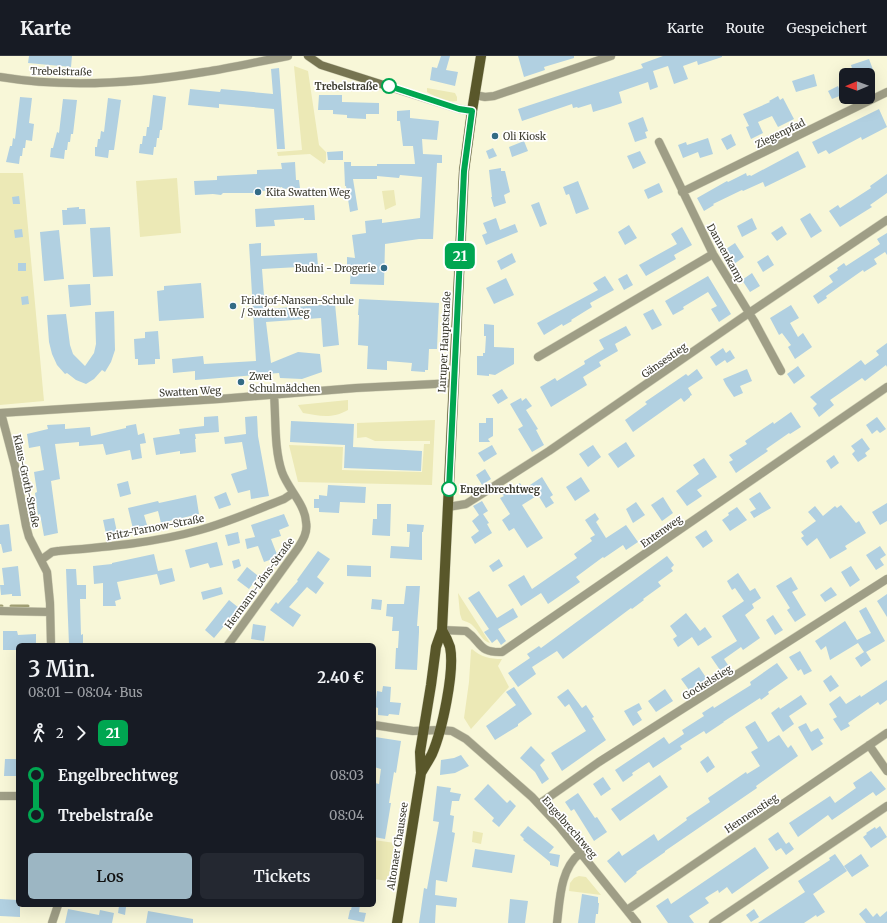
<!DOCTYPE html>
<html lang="de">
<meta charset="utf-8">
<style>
body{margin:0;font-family:Merriweather,serif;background:#242831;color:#f1f3f6;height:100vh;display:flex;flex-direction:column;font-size:15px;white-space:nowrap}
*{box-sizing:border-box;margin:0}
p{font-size:13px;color:#9ea1a6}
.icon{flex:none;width:22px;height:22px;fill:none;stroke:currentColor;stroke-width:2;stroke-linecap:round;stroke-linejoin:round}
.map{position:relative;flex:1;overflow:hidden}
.details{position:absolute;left:16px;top:587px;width:360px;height:264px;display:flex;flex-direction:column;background:#171b24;border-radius:6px;box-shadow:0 4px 16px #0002}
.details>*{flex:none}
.badge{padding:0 8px;border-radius:6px;font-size:14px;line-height:26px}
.needle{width:26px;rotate:269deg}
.buttons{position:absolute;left:839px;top:12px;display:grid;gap:8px}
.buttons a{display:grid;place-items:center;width:36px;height:36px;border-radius:6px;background:#171b24;box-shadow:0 4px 16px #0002;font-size:20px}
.map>.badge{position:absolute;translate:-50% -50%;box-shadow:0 0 0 2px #fff}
.legs{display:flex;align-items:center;gap:6px;height:44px;padding:0 12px;font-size:13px}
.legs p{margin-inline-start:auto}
.overview{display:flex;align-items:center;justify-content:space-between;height:68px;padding:0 12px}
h1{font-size:22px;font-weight:600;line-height:30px}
.action{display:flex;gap:8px;margin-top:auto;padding:8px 12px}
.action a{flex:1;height:46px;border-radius:6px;background:#9cb6c3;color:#111;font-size:16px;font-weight:600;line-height:46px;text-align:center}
.action a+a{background:#242831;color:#f1f3f6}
ul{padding:0 12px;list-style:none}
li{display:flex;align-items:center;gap:14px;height:40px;font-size:15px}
li i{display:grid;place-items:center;width:6px;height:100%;margin:0 5px;background:currentColor}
li i::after{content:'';width:10px;height:10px;margin:-5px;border:3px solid;border-radius:50%;background:#171b24}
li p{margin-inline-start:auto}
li:first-child i{background:linear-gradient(#0000 50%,currentColor 0)}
li:last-child i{background:linear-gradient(currentColor 50%,#0000 0)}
header{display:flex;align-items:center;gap:24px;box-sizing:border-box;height:56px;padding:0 20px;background:#171b24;border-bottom:1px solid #363941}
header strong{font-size:19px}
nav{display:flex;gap:22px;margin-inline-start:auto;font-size:14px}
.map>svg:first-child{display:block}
.green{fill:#ece9b6}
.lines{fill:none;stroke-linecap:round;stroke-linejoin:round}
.stream{stroke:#a09e73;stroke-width:3}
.building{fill:#b1d0e1}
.street-casing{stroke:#d2d1b6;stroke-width:9}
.secondary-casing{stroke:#d2d1b6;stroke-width:9}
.primary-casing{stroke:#d2d1b6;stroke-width:11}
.street{stroke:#9f9e86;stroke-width:8}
.secondary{stroke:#767451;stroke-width:8}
.primary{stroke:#59572a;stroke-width:10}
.line-1-casing{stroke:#fff;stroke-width:9}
.line-1{stroke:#00a651;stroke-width:6}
.stop-1-dot{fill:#fff;stroke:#00a651;stroke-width:2}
.poi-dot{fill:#336b85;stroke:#fff;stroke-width:1.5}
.labels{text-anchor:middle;stroke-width:3.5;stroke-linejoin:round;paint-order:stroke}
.street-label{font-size:10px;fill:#3b3a2e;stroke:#fff}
.stop-label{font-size:10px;font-weight:bold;fill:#3b3a2e;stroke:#fff;text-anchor:end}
.poi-label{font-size:10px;fill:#3b3a2e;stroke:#fff;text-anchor:start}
</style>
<header>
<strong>Karte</strong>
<nav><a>Karte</a><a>Route</a><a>Gespeichert</a></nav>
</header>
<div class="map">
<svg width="887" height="867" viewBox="0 0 887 867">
<rect width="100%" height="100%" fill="#f8f7d8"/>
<path class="green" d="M294,10L308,15L319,89L326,96V105L324,108L310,98L278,100L277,96L302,94Z
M427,32L455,37L457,41V45C447,47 436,41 427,36Z
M0,117H23L44,345L0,349Z
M177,122L181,177L140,181L136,125Z
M394,134L396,149L385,154L382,135Z
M348,344V354C332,363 320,360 303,357L298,349Z
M435,364L432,429L298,426L289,389L343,391L342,414L422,416L424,388H430V385H375L366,381L357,382V367Z
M458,537L490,587C482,585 480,577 474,571C471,567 467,566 462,564L460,558Z
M472,593C481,601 490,603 502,603L498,610L509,631L471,673L464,662L469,626L471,594Z
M473,775L483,777L481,788L472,786Z
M374,784L395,787L388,825L374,823Z
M579,820L586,821L601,839L569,835L570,827L574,822Z"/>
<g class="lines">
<path class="stream" d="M0,550H2
M11,550H28"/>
</g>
<path class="building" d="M29,0H72L71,11L28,7Z
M441,0H450L446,14L458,16L455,30L430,24L432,11L437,12Z
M518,0H574V2L544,11L545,14L524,21Z
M663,0H722V1L698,9L697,5L683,10L688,23L674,28L668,10L653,15L658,31L650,34L648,26L619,36L622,47L610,51L593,56L591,48L578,52L577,51L573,52L572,48L522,65L518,53L643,12L641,8Z
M869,3L875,19H854L851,9Z
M279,12L285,93H277L274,53L219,48V52L188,49L190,33L220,36L221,33L273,38L271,13Z
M814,18L817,30L796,36L792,25Z
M838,30L842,39L832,43L828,35Z
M153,39L166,41L162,74H160L159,82H157L156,91H154L153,99L139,97L140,88H142L143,80H146L147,71H149Z
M319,39H342V46L379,47V58H366V63L347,62V59L333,58V54H318Z
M778,40L780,44L783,42L794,63L778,71L772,60L758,66L763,77L751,83L746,71L749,70L743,58L770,46L769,45Z
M20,41L32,42L29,67L34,68L32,85L26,84L25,92H23L22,100H20L19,108L6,106L10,90H12L13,82L15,83Z
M108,42L121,44L114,94H109L108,102L95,100V91H97L98,83H100L101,75L104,76Z
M63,43L77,44L73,78H71L70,86H68L67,94H65L64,103L50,101L51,92H53L57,76L59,77Z
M879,53L887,71L862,84L861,81L829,98L826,94L818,98L812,86Z
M410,54V62L439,65L437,84L422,83L423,98L442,99V107H437L433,183H419L385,188L384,229L350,228L351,210H347V201L355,202L352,179L366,177L365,165L382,163V167L420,162L422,121L400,119L399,122L377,120V123H353L358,154L350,156L346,130H345L344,106H351V110H377V108H415L413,90H403L400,65H397V55Z
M643,61L648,75L645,76L647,82L635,86L628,67Z
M731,78L736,89L727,94L721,83Z
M708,82L713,98L700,102L698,96L683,102L678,89L686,86L687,89Z
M524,85L528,95L512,101L509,91Z
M493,92L497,100L489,103L486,95Z
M343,95V104H328L327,96Z
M640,95L646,107L633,113L627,100Z
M798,95L806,111L765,131L763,126L743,135L742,134L713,148L714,149L704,155L697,142L727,125L728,126L746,117L747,120L750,119L751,120Z
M295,106L296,124H299L300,132L283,133L282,131L254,137H223L221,139L213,138L195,139L194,125L217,124V120L257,118V114L282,113L281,107Z
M501,112V115H505L510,136L504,139L506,147L494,151L491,141H492L489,114Z
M887,118V137L870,149L872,151L840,171L829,155L838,149L840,152L871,132L870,130Z
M578,125L589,153L576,158L569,138L566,139L563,131Z
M659,127L663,136L648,143L644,134Z
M19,140L20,148H13L12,141Z
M539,146L547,168L540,171L531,149Z
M314,149L315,164H304V162L274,164L275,170L256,171L255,153Z
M79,151V153H85L86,168L63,169L62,154H67V152Z
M810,157L822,175L811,182L800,163Z
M496,162L500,174L515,168L518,176L486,189L482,179L487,177L483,167Z
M752,162L757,173L742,181L737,170Z
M629,169L637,182L625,189L618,176Z
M782,170L787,178L777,185L771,177Z
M110,171L113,220L93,221L90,172Z
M682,171L692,189L674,199L676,203L646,220L639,209L677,188L671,178Z
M22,173L23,181L15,182L14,174Z
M59,174L64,223L44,225L40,176Z
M887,177V199L885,196L874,203L877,208L864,216L863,214L826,240L827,242L818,248L813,240L833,226L829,220L838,214L837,212L844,207L846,210L880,188L877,183Z
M261,187V200L317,197L318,210L262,213L265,253L335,248L339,289L323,291L321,262L266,266L271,307L298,296L320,298L322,316L302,323L280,322L279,317L195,324V315L173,317L172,303L203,300L204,308L256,305L249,188Z
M735,187L744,201L734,208L726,198L728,197L726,193Z
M512,197L516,206L501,214L497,205Z
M768,199L774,209L763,216L757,206Z
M18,207H26V215H18Z
M752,217L760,230L750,236L742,224Z
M627,218L633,229L624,234L618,223Z
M605,220L614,234L590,247L592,251L571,264L572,265L563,270L562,268L544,279L537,267L598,234L593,227Z
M708,220L731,258L719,266L711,253L717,250L708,236L683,251L684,253L673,259L665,245Z
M506,222L514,239L494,248L486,232Z
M201,227L204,262L159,265L157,235L164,234V230Z
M90,228L91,249L70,251L68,229Z
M28,240L29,248L22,249L21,241Z
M359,243L439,247L437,293H429L428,314H425V316L411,315L412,307L387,305V314L367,313L368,290L358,289L359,259H358Z
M791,249L799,262L790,267L798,281L803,277L812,291L795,303L788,291L791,289L782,277L779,279L770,262Z
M653,253L662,269L652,274L643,258Z
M114,255L115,294L111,306L105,316L102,314L94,323L86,328L76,324L67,317L65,318L57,309L52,298L49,286L47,259L66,258L70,289L73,298L85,310L94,297L96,288L95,256Z
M484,268L494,269V291L514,292V308L495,319L489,318V320L477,319V300H483V297H485L486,280H484Z
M626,270L631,279L615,288L618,295L599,306L601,310L583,321L587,329L551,351L540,331L555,322L557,325L585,308L584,305L604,293L599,284Z
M158,275L160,303H155V308L138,309V303H135L134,283L145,282V276Z
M887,287V311L886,309L865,325L862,322L830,344L834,349L819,361L813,352L817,348L810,341L861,304L865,309L879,299L876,295Z
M723,292L726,297L730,294L735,302L727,307L725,304L716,310L710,301Z
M798,310L805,320L794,328L787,318Z
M697,313L703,322L688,332L692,339L690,340V341L684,346L681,342L633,376L625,364L647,348L645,346L686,318L688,320Z
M747,313L752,325L740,330L743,337L734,341L726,329L723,323Z
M502,333L508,342L498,348L492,339Z
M521,342L522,345L526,342L532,350L526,354L538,373L536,374L544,389L532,396L518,373L523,370L510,348Z
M791,356L801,371L790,378L789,377L766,393L768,395L736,417L729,406L733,404L729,399L747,388L745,385L764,372L773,366L774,368Z
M218,360L219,376L195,378L196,383H195L196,396L180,398V395L156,399L153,382L180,378L179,373L204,370V361Z
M257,360L258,380L269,440L251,443L250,434L238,437L231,418L247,413L242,386L225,388L224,381L246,378L245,361Z
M877,361L886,373L880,377L877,374L872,378L866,369Z
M486,362H493V380L488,383L490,386H479V367H486Z
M291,365L354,368L353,391L422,395L421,415L344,412L345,389L290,386Z
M65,368V373L90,371L91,380L126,372V370L136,368L138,379L144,377L146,387L140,388L142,402L132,404L130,394L106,399L103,388L79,390V386L55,388L60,423L51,425L58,477L44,480L40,458L38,459L35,437L37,436L34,416L44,414L40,390L29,392L27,378L48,373L47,369Z
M862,382L870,393L865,397L867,400L858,406L852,398L855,395L851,390Z
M626,386L635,400L618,412L608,398Z
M492,389L497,398L484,406L478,397Z
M593,389L601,401L588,411L579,398Z
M834,399L839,407L831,413L826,405Z
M704,402L717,421L697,434L702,440L687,450L676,435L699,418L693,409Z
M485,413L491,423L482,429L476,419Z
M542,421L553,439L550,441L554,447L546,452L538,439L522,449L543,482L527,492L514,472L509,475L502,464L510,458L500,442L504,440L502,438L520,427L524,433Z
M581,421L590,435L575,445L566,431Z
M128,425L131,438L120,441L117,428Z
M328,429L366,431L365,447L340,446L339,457L319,456V452H314V443H319V439L327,440Z
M226,436L231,449L219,453L214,441Z
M760,436L771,452L754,462L750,456L756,453L749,443Z
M196,439L199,458L161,467L158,455L144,459L147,469L133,473L128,452L158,445L159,447Z
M663,441L673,457L662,465L651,449Z
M482,445L488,455L483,458L489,467L487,468L492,477L475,488L471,481L479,475L472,465L479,459L473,450Z
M636,446L645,459L633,467L626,453Z
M887,447V465L880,469L872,456Z
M377,448H391L390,480L372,479L373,463H377Z
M841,449L856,467L859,465L866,477L845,490L847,493L830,503L817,482L807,490L801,482L804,480L801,476L816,465L808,456L815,450L823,460L835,450L837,452Z
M737,451L747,464L730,475L722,464L729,459L728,457Z
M595,457L599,463L596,466L606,482L626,469L638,486L626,494L623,489L604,502L603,501L576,521L580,526L548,548L541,537L521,550L508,529L524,519L532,533L577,502L574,498L592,485L590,482L595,479L585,464Z
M284,458L289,470L279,474L281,480L271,483L278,501L264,506L258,490L247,493L245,483L255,481L251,469Z
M114,462L117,476L106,478L103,464Z
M9,468L12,495L3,497L1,488H0V469Z
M407,468L424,469L423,476H422V504L390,502L391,490L409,491L410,476H407Z
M706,474L713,485L703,492L695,481Z
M238,476L240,487L228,490L225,479Z
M217,486L223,509L210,512L208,507L190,512L185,494Z
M880,490L886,499L880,503L884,509L876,514L866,499Z
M318,495L330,503L317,521L324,527L316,538L307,531L289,551L301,559L293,571L270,554L276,546L278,548L298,525L297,524Z
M154,498L158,515L172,512L175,525L160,529L157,518L117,526L121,543L115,545L116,550H103V527L94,528L93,510L112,508V507Z
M667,500L674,509L671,512L673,515L658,526L661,530L643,543L644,544L632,553L631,552L563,603L557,595L532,611L536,618L518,631L508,617L530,602L527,598L539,590L541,592Z
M239,503L241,510L234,513L232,505Z
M499,503L503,510L493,516L489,510Z
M347,509L371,510V521L347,520Z
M18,510L21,540H12V538L1,539L0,529H4L2,512Z
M851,510L860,524L850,531L841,516Z
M247,511L257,519V522L249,533L237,524Z
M66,513H76L77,529H86V543H80L81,579L83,578V589H69Z
M738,517L750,535L755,532L761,542L752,548L754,552L745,559L760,582L743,594L741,591L724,603L728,609L720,614L711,601L737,585L722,560L744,545L735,532L732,534L727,525Z
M791,521L798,533L792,536L806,559L795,566L787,554L790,552L776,530Z
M406,530H420L417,570H419V576L417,614L395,613L396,592H398L399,575H392L393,561L386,560L387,548H404Z
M221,531L223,538L203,544L201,536Z
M831,531L837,539L825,546L820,539Z
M479,535L497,562L513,552L518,561L498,573L506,585L501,589L497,583L492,587L484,576L489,573L468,542Z
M887,538V561L877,545Z
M372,543L382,544L381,554L371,553Z
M229,544L239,552L214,582L205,574Z
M866,551L885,585L866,596L871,604L861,611L855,602L864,596L858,587L830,604L826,590L821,594L815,585L845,565L857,584L871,577L859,555Z
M686,557L700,575L705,571L712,581L698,590L692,581L678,591L673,583L677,580L670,570Z
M773,559L783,574L775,579L766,564Z
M253,568L266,570L264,585L251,583Z
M3,575H17L18,579L36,578V589H18V594H3Z
M800,595L812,615L804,619L801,613L798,615L789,601Z
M777,607L788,622L768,636L769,638L761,644L760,642L723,666H724L706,678L704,675L680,690L682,693L653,712L649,706L632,717L633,719L623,726L615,714L664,681L669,688L684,678L682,674L704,660L702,657L713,650L714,652L751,629L750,626Z
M699,611L707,623L689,634L681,623Z
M831,619L839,630L830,636L823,625Z
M887,624V644L880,649L878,646L848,667L850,670L841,675L833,663L837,661L829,648L840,640L846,648L860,639L861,641Z
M383,630L391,631L390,646L401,647L399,659L389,658L388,660L378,659V652L375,651L377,635L382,636Z
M514,631L532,658L518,668V670L495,684L486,670L516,649L506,636Z
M568,633L582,652L586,649L594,661L592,662L606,684L562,715L551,697L586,675L569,648L565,651L557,641Z
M665,633L673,645L656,656L648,645Z
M801,639L807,648L789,660L794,668L783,676L771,657L779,651L780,653Z
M639,647L642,653L637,656L642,664L633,670L624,655Z
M755,665L768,686L779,679L788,692L791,689L798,700L756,730L757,732L665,795V796L636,816L637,817L625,827L607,805L619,795L622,800L654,778L658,785L687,764L686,762L710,746L708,742L746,716L747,718L760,710L751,696L758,692L745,671Z
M806,667L811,676L818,672L824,682L820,684L823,688L812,695L798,671Z
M375,681L401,685L396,717L394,716L389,747H391L385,783L374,781V732L375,727L379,728L381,713L374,711Z
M531,690L545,704L540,709L549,723L542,728L535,716L520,702Z
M461,699L469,710L455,717L440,719L441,704L454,702Z
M708,700L715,711L707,717L700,706Z
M5,703H18L17,720H4Z
M871,715L886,733L876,740L873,736L832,764L828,759L798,781L789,767L830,740L835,747L856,732L853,727Z
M660,719L668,731L620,765L611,753Z
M603,721L611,733L601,740L593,728Z
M488,728L507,747L510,744L516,750L499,771L492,765L494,762L474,743Z
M437,730L451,732L450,736L461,738L459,745H452L450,759L454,760L452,776L455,777L447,826L436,824L435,839L457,842L456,851L436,849L435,867H419L424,832L427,833L439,766L433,765Z
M578,737L595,762L597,761L607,776L594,785L574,753L571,755L565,746Z
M528,770L554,791L549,797L560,799L558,811L550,809V806L523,784L524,783L520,779Z
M880,770L887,781L871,792L863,781L867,778L866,777L875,771L876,773Z
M778,776L786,788L789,786L794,793L786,799L781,792L776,795L768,783Z
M755,791L769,812L732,838L727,831L719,837L718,834L705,842L709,847L689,860L694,867H668L656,850L668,842L671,848Z
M475,793L515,799L512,817L472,811Z
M835,798L847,815L813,838L825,856L817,861L816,859L804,867H758L805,836L798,825L830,804L829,802Z
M861,798L869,810L852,821L844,810Z
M582,838L598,841V847H599L598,858H596L595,867H578Z
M0,843L18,844V849H20V861L0,860Z
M510,843L528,845L525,867H508Z
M352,849H360L359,856L366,857L364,866L348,863L350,854H351Z
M119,850L126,851L125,859L118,857Z
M866,852L873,861L877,857L880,861L887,855V867H866L859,858Z
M68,853L99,859L100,854L114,857L112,867H65Z
M754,853L759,861L751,866L746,859Z
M148,855L193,863V867H146Z"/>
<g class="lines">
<defs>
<path id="street" d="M0,21C66,32 139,27 204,16C232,12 260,5 288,0
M475,39L485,41L494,40L611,0
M659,86L713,198L754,265L781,315
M682,136L887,36
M538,301L713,198
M0,357L219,343L356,332L454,327
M1,357L15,410L26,470L29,481L47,516L50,547L51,589
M448,451L466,448L549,395L749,257L887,164
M41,504L52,496L58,495C105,491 154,487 200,474C229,466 256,454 284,443L293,437
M0,555L50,556
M442,574L466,575C482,586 478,597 502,596L887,331
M228,589L298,492C303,484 308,476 306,466C305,448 288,433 282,416C274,393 276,363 274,339
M374,669L413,675L439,674L452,675L466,683L532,741L559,770L637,867
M869,689L887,715
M0,740H18
M539,748L599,706L887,523
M627,854L887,677
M52,867L58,849
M557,867C560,843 560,814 580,797
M713,867L887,750"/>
<path id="secondary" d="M308,0L321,9L459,53L472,55"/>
<path id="primary" d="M421,717C425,710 429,704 432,698C442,675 455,615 450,591C448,585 445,579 442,574
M397,867L421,717L420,696L431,629L436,591L442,574L464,115L472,55L481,0"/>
</defs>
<use href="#street" class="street-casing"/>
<use href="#secondary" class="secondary-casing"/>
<use href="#primary" class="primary-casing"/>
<use href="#street" class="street"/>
<use href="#secondary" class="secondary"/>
<use href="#primary" class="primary"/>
</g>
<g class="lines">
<defs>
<path id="line-1" d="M389,30L459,53L472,55L464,115L449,433"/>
</defs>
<use href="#line-1" class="line-1-casing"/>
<use href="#line-1" class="line-1"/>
</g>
<g class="stop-1-dot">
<circle cx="389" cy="30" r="7"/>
<circle cx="449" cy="433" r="7"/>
</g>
<g class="poi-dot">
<circle cx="495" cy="80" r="4"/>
<circle cx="258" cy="136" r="4"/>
<circle cx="384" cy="212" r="4"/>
<circle cx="233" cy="250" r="4"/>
<circle cx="241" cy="326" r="4"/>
</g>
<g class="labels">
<g class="street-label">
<text transform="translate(61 15) rotate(1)" y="4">Trebelstraße</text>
<text transform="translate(780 77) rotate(-26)" y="4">Ziegenpfad</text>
<text transform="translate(726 197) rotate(61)" y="4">Dannenkamp</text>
<text transform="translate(444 286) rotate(-87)" y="4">Luruper Hauptstraße</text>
<text transform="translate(664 304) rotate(-35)" y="4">Gänsestieg</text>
<text transform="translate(190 335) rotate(-3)" y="4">Swatten Weg</text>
<text transform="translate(27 425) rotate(78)" y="4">Klaus-Groth-Straße</text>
<text transform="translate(155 471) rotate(-11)" y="4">Fritz-Tarnow-Straße</text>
<text transform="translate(661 475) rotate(-35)" y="4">Entenweg</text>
<text transform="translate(259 527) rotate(-54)" y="4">Hermann-Löns-Straße</text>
<text transform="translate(707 626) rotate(-32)" y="4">Gockelstieg</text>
<text transform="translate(751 757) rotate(-34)" y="4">Hennenstieg</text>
<text transform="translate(570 771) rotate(49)" y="4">Engelbrechtweg</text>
<text transform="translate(397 790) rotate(-81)" y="4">Altonaer Chaussee</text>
</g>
<g class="stop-label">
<text x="378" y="34">Trebelstraße</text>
<text x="460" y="437" text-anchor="start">Engelbrechtweg</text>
</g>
<g class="poi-label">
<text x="503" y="84">Oli Kiosk</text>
<text x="266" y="140">Kita Swatten Weg</text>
<text x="376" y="216" text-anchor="end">Budni - Drogerie</text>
<text x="241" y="248">Fridtjof-Nansen-Schule<tspan x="241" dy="12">/ Swatten Weg</tspan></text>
<text x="249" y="324">Zwei<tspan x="249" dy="12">Schulmädchen</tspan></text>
</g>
</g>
</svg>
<div class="buttons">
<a><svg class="needle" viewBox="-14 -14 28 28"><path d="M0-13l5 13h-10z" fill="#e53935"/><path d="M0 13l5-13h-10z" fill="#9ea1a6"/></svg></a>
</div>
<b class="badge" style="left:460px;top:200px;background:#00a651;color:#fff">21</b>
<section class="details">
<div class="overview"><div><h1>3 Min.</h1><p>08:01 – 08:04 · Bus</p></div><b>2.40 €</b></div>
<div class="legs"><svg class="icon" aria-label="walk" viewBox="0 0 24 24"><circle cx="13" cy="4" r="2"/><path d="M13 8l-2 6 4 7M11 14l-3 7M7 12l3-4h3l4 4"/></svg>2<svg class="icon" aria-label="forward" viewBox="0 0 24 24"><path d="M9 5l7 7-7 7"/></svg><b class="badge" style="background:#00a651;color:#fff">21</b></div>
<ul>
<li><i style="color:#00a651"></i><b>Engelbrechtweg</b><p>08:03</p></li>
<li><i style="color:#00a651"></i><b>Trebelstraße</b><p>08:04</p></li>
</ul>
<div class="action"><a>Los</a><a>Tickets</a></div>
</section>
</div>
